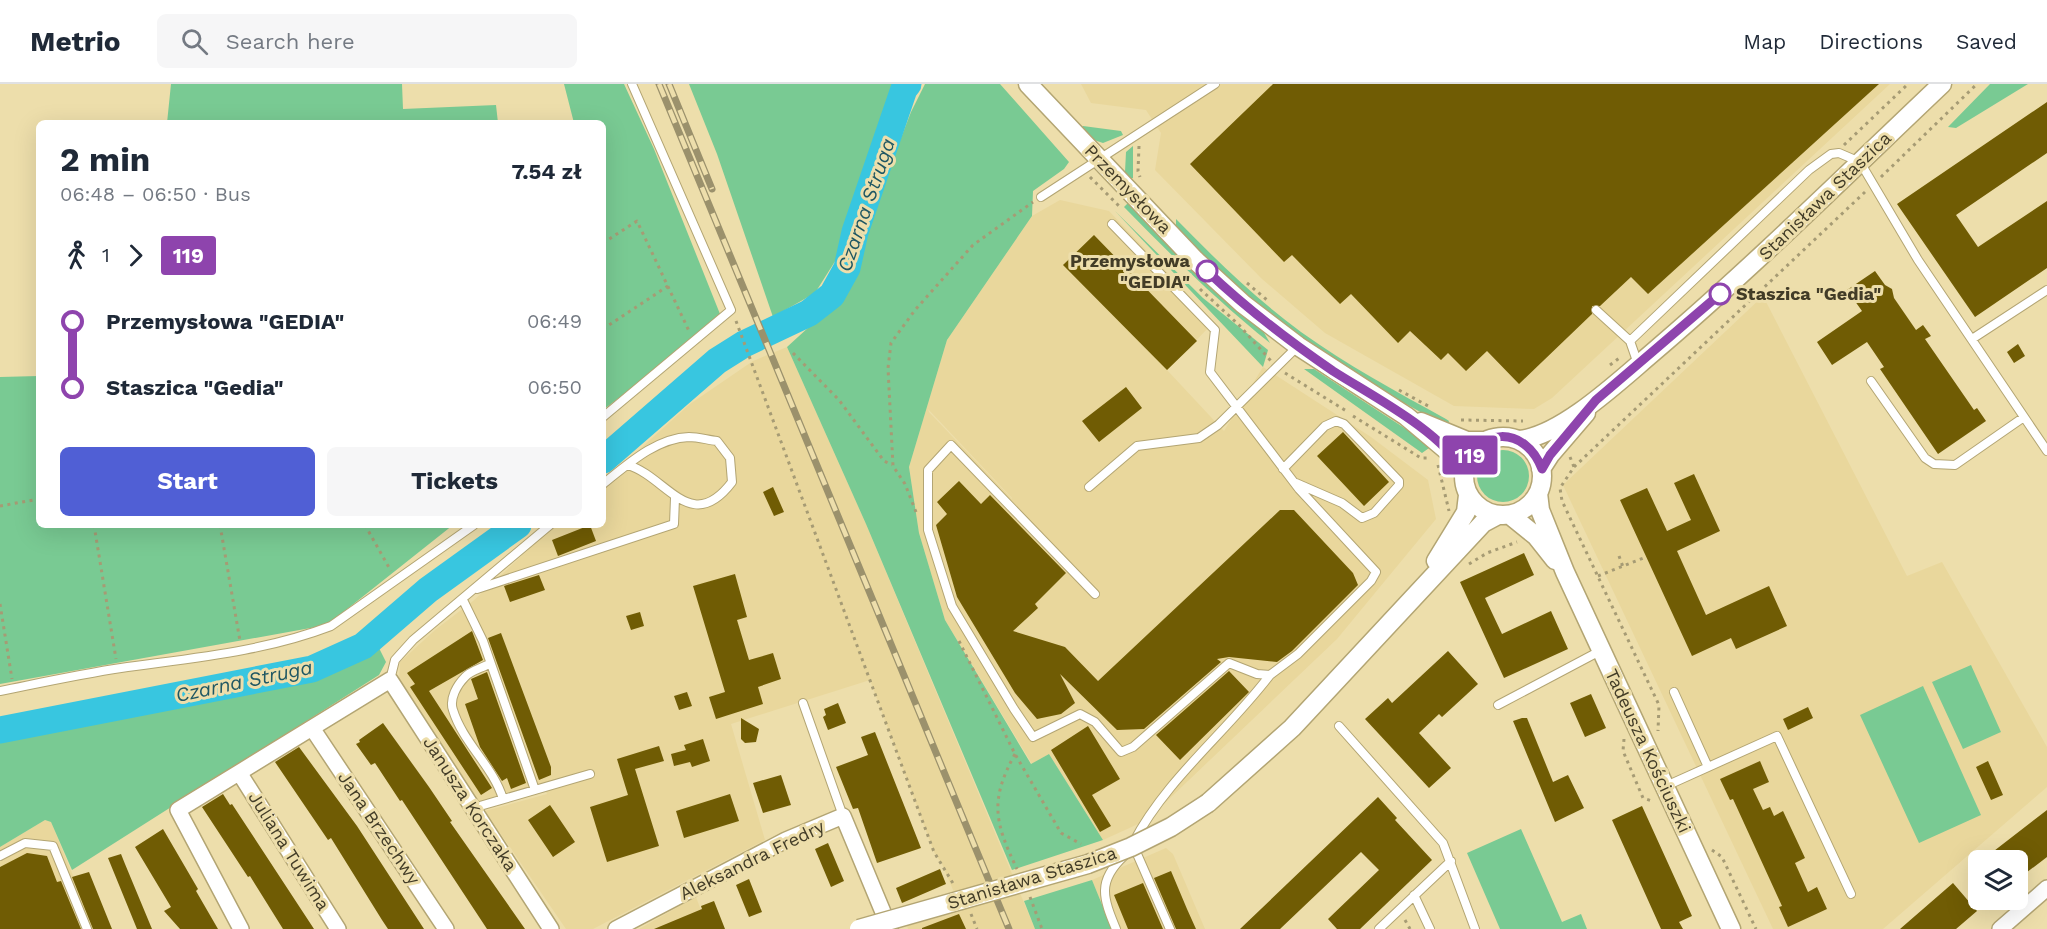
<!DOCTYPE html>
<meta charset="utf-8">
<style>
body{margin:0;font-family:"Work Sans",sans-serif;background:#f6f6f7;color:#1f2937;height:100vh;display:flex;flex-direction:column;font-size:22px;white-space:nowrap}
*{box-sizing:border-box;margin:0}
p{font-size:20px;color:#747a83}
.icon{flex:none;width:33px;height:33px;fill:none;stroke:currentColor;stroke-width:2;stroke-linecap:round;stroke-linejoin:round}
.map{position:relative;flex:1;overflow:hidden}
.sheet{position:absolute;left:36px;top:36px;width:570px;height:408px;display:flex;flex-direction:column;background:#fff;border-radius:9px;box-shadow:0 6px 24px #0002}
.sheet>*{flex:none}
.badge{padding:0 12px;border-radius:4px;font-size:21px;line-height:39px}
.controls{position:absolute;left:1968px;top:766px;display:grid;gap:12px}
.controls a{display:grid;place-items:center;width:60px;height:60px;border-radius:9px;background:#fff;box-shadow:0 6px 24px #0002;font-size:30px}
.map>.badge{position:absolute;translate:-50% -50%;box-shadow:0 0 0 3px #fff}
.legs{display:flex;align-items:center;gap:9px;height:66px;padding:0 24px;font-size:20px}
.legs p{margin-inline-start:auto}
.head{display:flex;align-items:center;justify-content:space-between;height:102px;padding:0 24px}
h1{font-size:33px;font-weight:700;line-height:45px}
.cta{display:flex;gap:12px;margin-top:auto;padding:12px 24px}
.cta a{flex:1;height:69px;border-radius:9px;background:#505fd5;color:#fff;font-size:24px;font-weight:700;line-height:69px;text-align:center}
.cta a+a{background:#f6f6f7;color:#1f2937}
ul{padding:0 24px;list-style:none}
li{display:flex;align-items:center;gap:21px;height:66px;font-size:22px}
li i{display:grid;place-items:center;width:9px;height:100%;margin:0 8px;background:currentColor}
li i::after{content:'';width:15px;height:15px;margin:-8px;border:4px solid;border-radius:50%;background:#fff}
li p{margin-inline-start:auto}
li:first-child i{background:linear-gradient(#0000 50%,currentColor 0)}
li:last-child i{background:linear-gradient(currentColor 50%,#0000 0)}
header{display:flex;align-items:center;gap:36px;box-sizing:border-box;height:84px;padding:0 30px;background:#fff;border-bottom:2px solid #e0e1e3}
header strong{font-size:28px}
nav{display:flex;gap:33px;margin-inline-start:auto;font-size:21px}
.search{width:420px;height:54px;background:#f6f6f7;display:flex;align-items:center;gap:15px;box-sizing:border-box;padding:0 21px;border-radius:9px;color:#747a83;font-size:22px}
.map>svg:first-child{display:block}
.built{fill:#e9d79c;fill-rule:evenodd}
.green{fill:#79ca93}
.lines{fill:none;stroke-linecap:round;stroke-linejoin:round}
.river{stroke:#38c6e0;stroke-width:27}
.building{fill:#705c04}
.service-casing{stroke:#b3a573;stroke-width:10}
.minor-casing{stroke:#b3a573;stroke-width:18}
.tertiary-casing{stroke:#b3a573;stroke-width:21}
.path{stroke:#a69b74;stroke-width:3;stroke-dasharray:3 4.5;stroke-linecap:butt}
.service{stroke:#fff;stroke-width:8}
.minor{stroke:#fff;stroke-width:15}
.tertiary{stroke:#fff;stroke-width:18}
.rail-casing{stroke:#9b916c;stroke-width:7}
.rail{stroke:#eddeab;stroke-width:4.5;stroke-dasharray:14;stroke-linecap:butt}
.tertiary-bridge-casing{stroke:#b3a573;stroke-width:21;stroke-linecap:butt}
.tertiary-bridge{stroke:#fff;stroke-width:18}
.line-1-casing{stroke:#fff;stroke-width:14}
.line-1{stroke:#8e44ad;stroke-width:9}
.stop-1-dot{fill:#fff;stroke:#8e44ad;stroke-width:3}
.labels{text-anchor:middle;stroke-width:6;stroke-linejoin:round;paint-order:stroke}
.street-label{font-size:18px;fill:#423c27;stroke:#eddeab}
.stop-label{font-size:18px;font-weight:bold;fill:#423c27;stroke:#eddeab;text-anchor:end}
.water-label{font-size:20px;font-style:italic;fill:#1f5763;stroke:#eddeab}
</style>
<header>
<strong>Metrio</strong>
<div class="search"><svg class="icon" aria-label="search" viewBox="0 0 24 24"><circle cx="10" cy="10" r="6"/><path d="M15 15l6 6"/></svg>Search here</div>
<nav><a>Map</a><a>Directions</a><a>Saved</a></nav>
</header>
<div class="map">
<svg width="2047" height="845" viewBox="0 0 2047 845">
<rect width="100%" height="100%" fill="#eddeab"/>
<path class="built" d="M1081,0H1890L1552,314L1534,325L1454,322L1325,249L1262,195L1155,86L1161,49L1146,26L1091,19Z
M1060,116L1109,127L1214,238L1167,286L1224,347L1263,283L1371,353L1428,396L1436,435L1337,555L1147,736L1103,756L1049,670L1032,680L945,536L919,449L909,383L947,256L1032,132ZM928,325L1012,414V415L929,328Z
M1763,212L1907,492L1942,478L2047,663V703L1883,845H1773L1563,401Z
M787,263L866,440L1035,845H908L907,842L962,827L942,780L934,768L870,596L731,640L765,756L593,845H566L485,727L547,710L543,701L476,718L399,598L400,578L435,546L473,517L555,441H603V398L690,320L753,277Z
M45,736L51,738L95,845H0V763Z
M1166,764L1173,770L1205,845H1112L1092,796Z
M696,813L708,845H639Z"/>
<path class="green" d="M171,0H402L403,25L496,21L498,39H167Z
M564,0H624L654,65L722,235L603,326V39H574Z
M689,0H898L889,14L839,171L815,209L773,233L717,70Z
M925,0H1000L1069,78L1064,85L1033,107L1032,132L947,256L909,383L919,449L945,536L1031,680L1049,670L1103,756L1012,786L866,440L787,263L844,211L868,139L911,28Z
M1990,0H2028L1956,44L1948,43Z
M1083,42L1121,47L1123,51L1103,59L1094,56L1081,44Z
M1133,62V94L1130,95L1125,88L1126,68Z
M1128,119L1203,195L1263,247L1270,259C1217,217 1171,171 1124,123Z
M1115,127L1203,214L1268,266L1263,283Z
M1176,135C1215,175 1255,214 1301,248C1347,281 1397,308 1446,335L1449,337L1447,343C1389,310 1329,279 1277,237C1241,208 1208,176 1176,144Z
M1304,285H1314L1432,362L1422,369Z
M39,292V441H453L327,541L0,600V293Z
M1477 392a26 26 0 1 1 52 0a26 26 0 1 1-52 0Z
M378,562L386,578L379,591L72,786L51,738L45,736L0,763V650L315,592Z
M1971,581L2001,648L1963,665L1932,598Z
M1923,602L1981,731L1919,759L1860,631Z
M1521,745L1562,838L1581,830L1587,845H1500L1467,769Z
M1092,796L1112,845H1035L1024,817Z"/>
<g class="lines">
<path class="river" d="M603,376L717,277L744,260L809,229L832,211L847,184L855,148L904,5L908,0
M0,646L312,585L363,562L428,506L518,441"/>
</g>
<path class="building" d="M1273,0H1879L1648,210L1631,193L1600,222H1592V230L1519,300L1487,267L1466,287L1448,269L1441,276L1410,247L1398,259L1351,210L1340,220L1292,171L1284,178L1190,80Z
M2047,18V69L1956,131L1978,163L2047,117V184L1975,233L1897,120Z
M1094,151L1197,257L1167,286L1063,181Z
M1875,187L1885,201L1892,205L1894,214L1916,246L1923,241L1931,252L1925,255L1974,326L1977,324L1986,337L1938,370L1880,285L1884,283L1867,258L1832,281L1817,258L1862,227L1847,206Z
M2018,260L2025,272L2014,279L2007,268Z
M1126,303L1142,324L1099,358L1082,337Z
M1343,348L1389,398L1364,422L1317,372Z
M1694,390L1720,447L1677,467L1706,531L1769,502L1787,542L1736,565L1731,554L1692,572L1620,416L1647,404L1667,447L1691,436L1674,399Z
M959,397L981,420L990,411L1066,489L1035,520L1038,524L1013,547L1065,563L1098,597L1280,426H1294L1353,489L1358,501L1292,567L1277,578L1229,573L1217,575L1221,578L1144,645L1117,646L1060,590L1075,619L1061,630L1037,635L1015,609L957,513L936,441L947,430L937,418Z
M773,403L784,428L774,432L763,408Z
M590,441L596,457L558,472L552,456Z
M1524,469L1534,491L1485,514L1502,550L1551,527L1568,565L1504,594L1460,498Z
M735,490L747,533L737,536L749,576L773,569L781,595L758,603L763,620L716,635L709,613L725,608L693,502Z
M539,491L545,506L510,518L504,502Z
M640,528L644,542L631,546L626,532Z
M472,547L483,576L429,607L492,704L481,711L410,603L415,600L407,589Z
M501,549L551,683V691L539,696L488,554Z
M1448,567L1478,600L1442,633L1439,630L1419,649L1451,684L1429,704L1365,635L1388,614L1392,619Z
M1229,587L1249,608L1180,676L1156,651Z
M487,588L526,699L511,705L507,694L502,697L480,663L465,620L478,615L471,595Z
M687,608L692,622L679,626L674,612Z
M1591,610L1606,644L1585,653L1570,619Z
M838,619L846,639L828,646L823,633L826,631L824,625Z
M1808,623L1813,634L1788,646L1783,635Z
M741,634L759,645L756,658L745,659L741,655Z
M1522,634H1527L1553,698L1568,691L1584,724L1555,738L1513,637Z
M383,639L429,703L452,737L450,738L525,845H487L402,716L400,717L375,679L371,681L356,660L360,658L359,656Z
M1088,642L1120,695L1092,711L1111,742L1100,748L1051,666Z
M875,648L921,764L877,779L858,724L853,725L836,683L868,671L861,653Z
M703,655L710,677L692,683L690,678L674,682L671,670L686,666L684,661Z
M659,662L664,677L635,685L659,762L607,778L590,723L628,711L617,675Z
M299,663L357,742L424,845H388L382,836L331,754L328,756L275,678Z
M1760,677L1769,698L1753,705L1763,726L1770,723L1774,732L1783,727L1805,774L1795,779L1808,808L1817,803L1827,825L1788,843L1779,823L1782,822L1733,715L1730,716L1720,695Z
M1988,677L2003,711L1991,716L1976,683Z
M781,691L791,721L763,729L753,699Z
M223,710L230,721L232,720L314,845H283L250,792L248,793L202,723Z
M730,710L739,737L684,754L676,727Z
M1378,713L1397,734L1395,736L1432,776L1360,845H1337L1328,835L1379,786L1361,768L1280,845H1240Z
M550,721L575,758L553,773L528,736Z
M1642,722L1692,832L1679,838L1683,845H1661L1612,736Z
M2047,726V773L2018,795V777H1981Z
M163,745L198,805L196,807L218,845H180L164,827L171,823L135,763Z
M828,759L844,797L831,803L815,765Z
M27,769L47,772L57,798L61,797L81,845H0V783Z
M121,770L125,780L152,845H137L108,774Z
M940,785L946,800L902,819L896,804Z
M1171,787L1187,825L1196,845H1176L1154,794Z
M89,788L112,845H93L72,793Z
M749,795L762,828L749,833L736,801Z
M1143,799L1163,845H1128L1114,811Z
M1953,799L1977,827L1956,845H1900Z
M714,817L725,845H654L702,825L701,822Z
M959,830L966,845H922V844Z"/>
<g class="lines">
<defs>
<path id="service" d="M1041,113L1215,0
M1596,226L1630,257L1638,280
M1972,255L2047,206
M1630,257L1809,86L1831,70L1839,69L1860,78L1918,176L2047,367
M1871,297L1925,374L1934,380L1955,381L2024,333
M603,333L731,226L632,0
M1283,385L1325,342L1336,337L1344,340L1399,397V401L1374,429L1362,434L1342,419L1296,399
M603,400C627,381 656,354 689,353C698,353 708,356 717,357L730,374L732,398C691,452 667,393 628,381
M1089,403L1137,362L1199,354L1218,341L1298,262
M477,505L674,440L675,414
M1095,510L951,361L928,386V446L952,522L1014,625L1033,653L1080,630L1095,638L1121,668L1133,663L1229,579L1257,590L1270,591L1298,570L1371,497L1376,488L1299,405L1210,288L1215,246L1112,140
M463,516L483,557L535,706
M489,580C482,584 470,587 465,593C457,601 449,615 453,626C463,659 493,682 503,715
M390,596L395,576L413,556L550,441
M0,607C40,599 81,590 121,584C192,574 263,568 331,542L474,441
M1674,608L1708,683
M803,619L843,732
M1498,621L1600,567
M1339,642L1443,759L1475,845
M1666,702L1777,652L1851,810
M473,724L590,690
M1133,759C1167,694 1226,649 1270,591
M1134,763L1170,845
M0,772L25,759L53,762L87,845
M1414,811L1430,845
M1116,845C1103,814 1097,797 1124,772
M1379,845L1451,777"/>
<path id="minor" d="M312,644L446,845
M240,690L338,845
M241,845L178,726L390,596L551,845
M616,845L786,756L843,732L890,845
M2000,845L2047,804"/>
<path id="tertiary" d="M1028,0L1195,176L1243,220L1298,262L1406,332L1456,374L1463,387
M1421,338L1467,357H1484
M1464 392a39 39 0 1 1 78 0a39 39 0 1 1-78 0Z
M1520,356C1562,351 1618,298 1651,270C1752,184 1846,91 1942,0
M1541,385L1550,371L1586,329
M1538,409L1540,426L1565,488L1731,845
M1510,431L1536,452L1555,476
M1436,477L1466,428L1468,411
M1208,719L1292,644L1483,439L1498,431"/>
</defs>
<use href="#service" class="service-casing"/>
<use href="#minor" class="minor-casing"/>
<use href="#tertiary" class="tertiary-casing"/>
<path class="path" d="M1844,61L1908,0
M1139,62L1138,87L1140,93
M1090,93L1120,123
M1881,93L1977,0
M603,159L637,137L689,247
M1247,199L1267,216
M1200,205L1239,241L1271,277
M736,237L934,768L954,801
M603,245L668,202
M793,269L839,316L884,377L892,381
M1610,281L1622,272
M1285,289L1348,328
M1399,306L1430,323
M1353,332L1421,374H1431
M1461,336L1523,337
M1570,373L1574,383L1560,404L1562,417L1659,621L1658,647
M1438,381L1449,427
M1574,383L1865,108
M0,422L39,415
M916,428L905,400L893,382L888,284L891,259L915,226L973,161L1033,118
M94,441L116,575
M220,441L240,557
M365,441L391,487
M1619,472L1623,483
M1469,480L1487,469L1517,458
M1598,492L1646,473
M0,520L12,595
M959,557L1015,670L1061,749L1081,760
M1624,655L1623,667L1643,714L1652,717
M1015,670C989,717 995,739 1017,785
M1712,766L1722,773L1756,845
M1030,813L1042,845
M971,830L977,845
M1405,836L1410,845"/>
<use href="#service" class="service"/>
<use href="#minor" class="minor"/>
<use href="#tertiary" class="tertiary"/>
<defs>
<path id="rail" d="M659,0L1009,845
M669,0L712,105"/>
</defs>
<use href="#rail" class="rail-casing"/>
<use href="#rail" class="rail"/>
<defs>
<path id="tertiary-bridge" d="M859,845L1088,780L1131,763L1171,743L1208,719"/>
</defs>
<use href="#tertiary-bridge" class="tertiary-bridge-casing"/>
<use href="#tertiary-bridge" class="tertiary-bridge"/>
</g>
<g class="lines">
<defs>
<path id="line-1" d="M1207,187C1246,224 1289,257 1333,287C1372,312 1441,347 1463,387C1477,342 1525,341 1542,385L1550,371L1596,316L1720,210"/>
</defs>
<use href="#line-1" class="line-1-casing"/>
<use href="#line-1" class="line-1"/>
</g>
<g class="stop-1-dot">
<circle cx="1207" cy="187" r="10"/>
<circle cx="1720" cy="210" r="10"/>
</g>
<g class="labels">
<g class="street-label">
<text transform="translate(1128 105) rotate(46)" y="6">Przemysłowa</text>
<text transform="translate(1825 112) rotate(-44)" y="6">Stanisława Staszica</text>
<text transform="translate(1648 667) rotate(65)" y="6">Tadeusza Kościuszki</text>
<text transform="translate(470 720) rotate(57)" y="6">Janusza Korczaka</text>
<text transform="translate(379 744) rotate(56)" y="6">Jana Brzechwy</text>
<text transform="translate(289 767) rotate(58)" y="6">Juliana Tuwima</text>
<text transform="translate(752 776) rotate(-26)" y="6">Aleksandra Fredry</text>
<text transform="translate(1032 794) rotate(-17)" y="6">Stanisława Staszica</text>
</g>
<g class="stop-label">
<text x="1190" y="183">Przemysłowa<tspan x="1190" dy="21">"GEDIA"</tspan></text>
<text x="1736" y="216" text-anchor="start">Staszica "Gedia"</text>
</g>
<g class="water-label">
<text transform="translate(866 121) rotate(-71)" y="7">Czarna Struga</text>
<text transform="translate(244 597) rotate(-12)" y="7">Czarna Struga</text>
</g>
</g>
</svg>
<div class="controls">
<a><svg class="icon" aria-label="layers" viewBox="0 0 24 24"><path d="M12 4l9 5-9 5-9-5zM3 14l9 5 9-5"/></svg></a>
</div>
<b class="badge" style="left:1470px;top:371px;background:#8e44ad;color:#fff">119</b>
<section class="sheet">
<div class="head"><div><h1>2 min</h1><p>06:48 – 06:50 · Bus</p></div><b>7.54 zł</b></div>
<div class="legs"><svg class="icon" aria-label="walk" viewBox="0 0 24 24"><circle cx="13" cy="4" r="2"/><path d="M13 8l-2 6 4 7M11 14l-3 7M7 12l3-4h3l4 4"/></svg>1<svg class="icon" aria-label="forward" viewBox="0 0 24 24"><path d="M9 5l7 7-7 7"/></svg><b class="badge" style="background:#8e44ad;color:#fff">119</b></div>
<ul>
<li><i style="color:#8e44ad"></i><b>Przemysłowa &quot;GEDIA&quot;</b><p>06:49</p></li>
<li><i style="color:#8e44ad"></i><b>Staszica &quot;Gedia&quot;</b><p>06:50</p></li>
</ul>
<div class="cta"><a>Start</a><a>Tickets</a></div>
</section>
</div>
